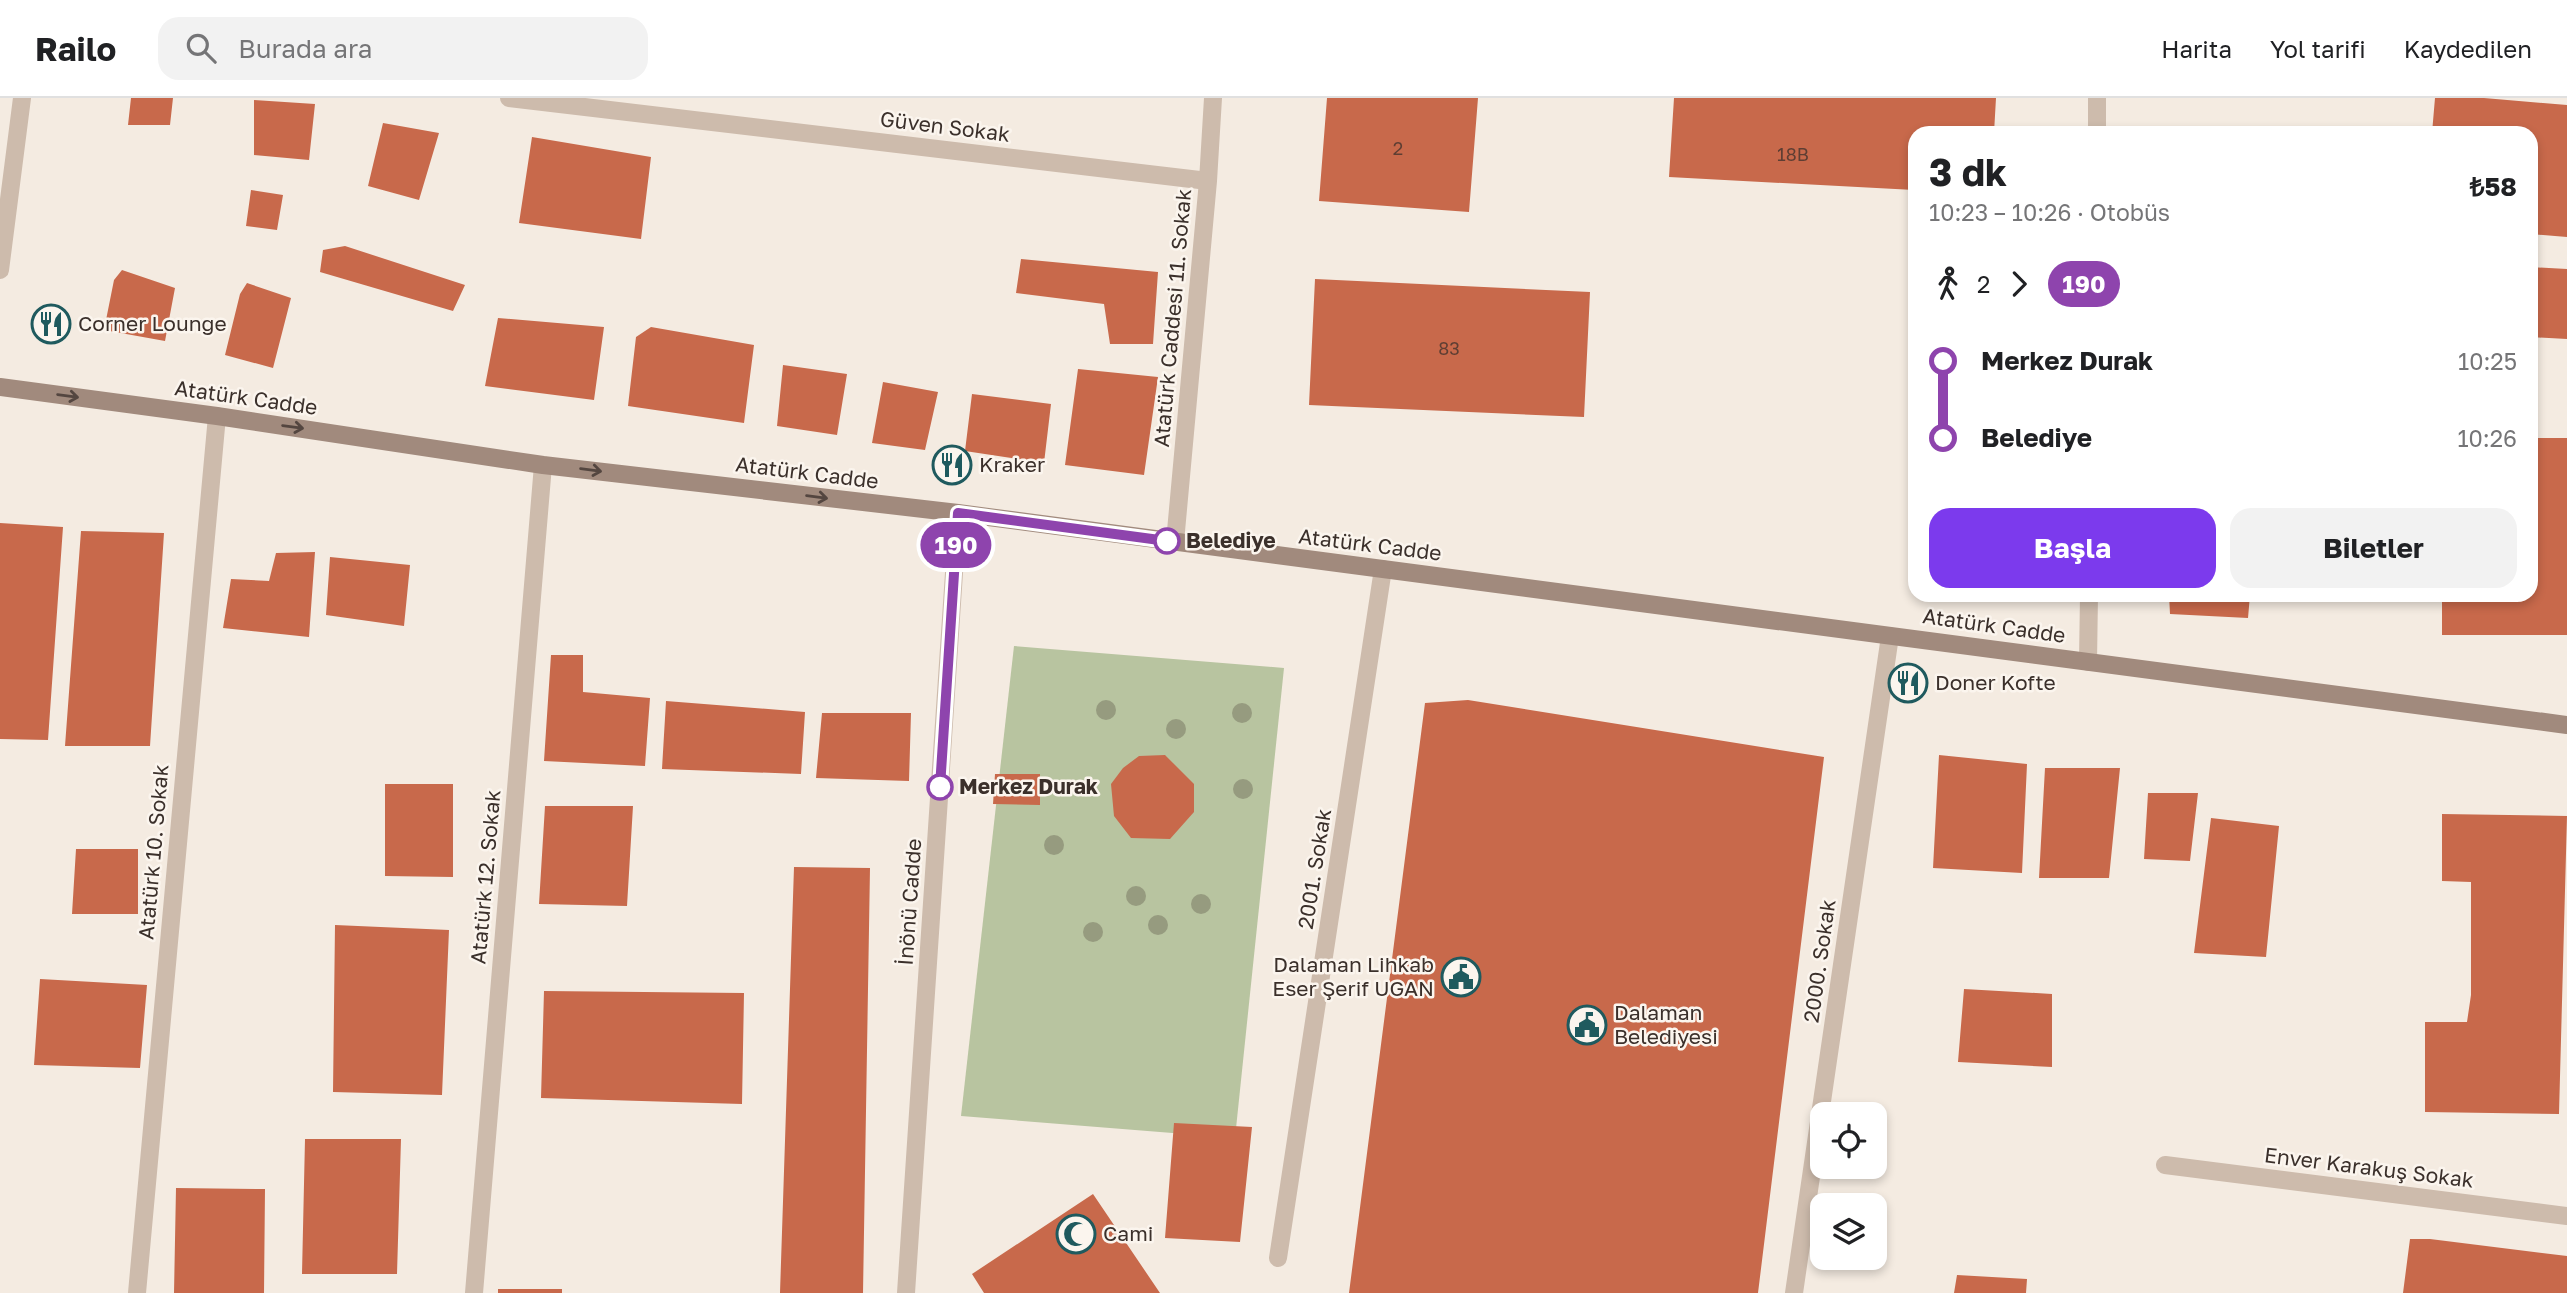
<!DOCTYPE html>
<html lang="tr">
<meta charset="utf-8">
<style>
body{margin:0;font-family:"Golos Text",sans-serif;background:#f2f2f2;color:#202124;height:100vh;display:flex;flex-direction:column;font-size:26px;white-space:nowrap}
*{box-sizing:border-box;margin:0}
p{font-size:23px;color:#757577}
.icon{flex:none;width:38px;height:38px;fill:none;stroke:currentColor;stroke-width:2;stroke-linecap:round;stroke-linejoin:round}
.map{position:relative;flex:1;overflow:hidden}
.details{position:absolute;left:1908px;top:28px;width:630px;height:476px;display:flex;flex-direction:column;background:#fff;border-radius:21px;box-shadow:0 4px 10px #0003}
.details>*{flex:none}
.badge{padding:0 14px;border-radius:23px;font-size:24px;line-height:46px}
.controls{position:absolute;left:1810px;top:1004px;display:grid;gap:14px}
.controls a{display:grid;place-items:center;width:77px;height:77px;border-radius:14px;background:#fff;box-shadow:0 4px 10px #0003;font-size:35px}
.map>.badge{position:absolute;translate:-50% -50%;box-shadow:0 0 0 4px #fff}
.legs{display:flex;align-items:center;gap:10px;height:77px;padding:0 21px;font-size:23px}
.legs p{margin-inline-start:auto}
.overview{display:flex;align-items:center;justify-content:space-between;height:119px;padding:0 21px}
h1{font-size:38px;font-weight:700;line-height:52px}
.action{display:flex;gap:14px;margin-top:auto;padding:14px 21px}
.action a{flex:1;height:80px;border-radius:21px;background:#7c3aed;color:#fff;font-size:28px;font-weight:700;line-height:80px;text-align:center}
.action a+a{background:#f2f2f2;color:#202124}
ul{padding:0 21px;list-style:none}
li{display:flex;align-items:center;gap:24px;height:77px;font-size:26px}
li i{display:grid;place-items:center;width:10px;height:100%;margin:0 9px;background:currentColor}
li i::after{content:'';width:18px;height:18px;margin:-9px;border:5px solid;border-radius:50%;background:#fff}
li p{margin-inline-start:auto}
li:first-child i{background:linear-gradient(#0000 50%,currentColor 0)}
li:last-child i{background:linear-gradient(currentColor 50%,#0000 0)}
header{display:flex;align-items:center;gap:42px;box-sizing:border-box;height:98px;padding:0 35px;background:#fff;border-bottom:2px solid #e0e0e0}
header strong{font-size:33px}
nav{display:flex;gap:38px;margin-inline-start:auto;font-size:24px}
.search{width:490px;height:63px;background:#f2f2f2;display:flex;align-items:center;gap:18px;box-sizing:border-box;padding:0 24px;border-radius:21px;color:#757577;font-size:26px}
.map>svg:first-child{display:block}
.green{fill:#b8c4a0}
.building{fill:#c8694b}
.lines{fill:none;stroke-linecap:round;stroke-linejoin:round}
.street{stroke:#cdbbac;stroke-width:18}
.secondary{stroke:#a18a7d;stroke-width:18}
.tree{fill:#969b7f}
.oneway{stroke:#544640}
.line-1-casing{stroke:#fff;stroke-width:16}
.line-1{stroke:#8e44ad;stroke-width:10}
.stop-1-dot{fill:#fff;stroke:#8e44ad;stroke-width:3.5}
.labels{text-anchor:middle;stroke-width:5;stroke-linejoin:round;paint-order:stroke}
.number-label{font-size:18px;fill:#5e3e33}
.street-label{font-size:21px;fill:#3b302b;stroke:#fbf5ee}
.poi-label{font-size:21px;fill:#3b302b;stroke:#fbf5ee;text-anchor:start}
.stop-label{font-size:21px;font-weight:bold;fill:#3b302b;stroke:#fbf5ee;text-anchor:start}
</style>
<header>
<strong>Railo</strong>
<div class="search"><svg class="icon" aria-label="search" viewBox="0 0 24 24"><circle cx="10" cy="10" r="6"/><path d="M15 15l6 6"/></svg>Burada ara</div>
<nav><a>Harita</a><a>Yol tarifi</a><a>Kaydedilen</a></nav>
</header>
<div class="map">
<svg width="2567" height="1195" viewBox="0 0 2567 1195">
<rect width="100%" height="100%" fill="#f4ebe1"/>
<path class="green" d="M1014,548L1284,570L1235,1040L961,1018Z"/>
<path class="building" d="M131,0H173L170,27H128Z
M1327,0H1478L1469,114L1319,103Z
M1674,0H1996L1994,35L1931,31V35H1914V92L1669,79Z
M2435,0H2484L2567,7V139L2530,136V35H2432Z
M254,2L315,6L309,62L254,57Z
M383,25L439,35L419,102L368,88Z
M532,39L651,59L641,141L519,125Z
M251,92L283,97L277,132L246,128Z
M345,148L465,187L453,213L320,174L323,152Z
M1021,161L1158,174L1153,246H1110L1104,206L1016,195Z
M2530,169L2567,171V241L2530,239Z
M122,172L175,190L165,243L104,232L114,182Z
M1315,181L1590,194L1584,319L1309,307Z
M247,185L291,200L273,270L225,257L240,196Z
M498,220L604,229L594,302L485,288Z
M651,229L754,247L744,325L628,308L636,239Z
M783,267L847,276L837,337L777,328Z
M1078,271L1158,279L1144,377L1065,367Z
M883,284L938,294L925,352L872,345Z
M972,296L1051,306L1044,365L965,353Z
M2530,340H2567V537H2442V497H2530Z
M0,425L63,429L48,642L0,641Z
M81,433L164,435L150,648H65Z
M315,454L309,539L223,530L231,481L269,483L276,455Z
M330,459L410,467L404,528L326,517Z
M2169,497H2250L2248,520L2170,516Z
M551,557H583V594L650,600L645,668L544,663Z
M1468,602L1824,659L1758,1195H1349L1425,605Z
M666,603L805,614L801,676L662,671Z
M822,615H911L909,683L816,680Z
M1165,657L1194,686V714L1170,741L1131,740L1114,718L1111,686L1123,670L1139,658Z
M1939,657L2027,666L2022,775L1933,770Z
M2045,670H2120L2109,780H2039Z
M995,676H1040V707L993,706Z
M385,686H453V779L385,778Z
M2148,695H2198L2190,763L2144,761Z
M545,708H633L627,808L539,806Z
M2442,716L2567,718L2559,1016L2425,1014V924H2467L2471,897V784L2442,783Z
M2211,720L2279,728L2266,859L2194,855Z
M76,751H138V816H72Z
M794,769L870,770L863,1195H780Z
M335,827L449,832L442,997L333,994Z
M40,881L147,887L140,970L34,967Z
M1964,891L2052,896V969L1958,964Z
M544,893L744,895L742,1006L541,1000Z
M1174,1025L1252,1029L1240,1144L1165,1140Z
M305,1041H401L397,1176H302Z
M176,1090L265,1091L264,1195H174Z
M1093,1096L1160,1195H984L972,1176Z
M2410,1141H2430L2567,1158V1195H2403Z
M1957,1177L2027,1181L2026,1195H1954Z
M498,1191H562V1195H498Z"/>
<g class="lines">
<path class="street" d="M509,0L1208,83
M2097,35V0
M0,172L22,0
M1175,444L1208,83L1213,0
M2088,564L2089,497
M2165,1067L2567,1118
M1278,1160L1383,471
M137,1195L217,318
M474,1195L543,367
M906,1195L958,415
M1794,1195L1890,538"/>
<path class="secondary" d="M0,289L217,318L543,367L958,415L2567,627"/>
</g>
<g class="tree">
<circle cx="1106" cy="612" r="10"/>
<circle cx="1242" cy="615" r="10"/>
<circle cx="1176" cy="631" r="10"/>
<circle cx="1243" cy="691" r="10"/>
<circle cx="1054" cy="747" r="10"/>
<circle cx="1136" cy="798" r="10"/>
<circle cx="1201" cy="806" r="10"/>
<circle cx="1158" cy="827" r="10"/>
<circle cx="1093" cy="834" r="10"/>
</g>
<defs><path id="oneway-shaft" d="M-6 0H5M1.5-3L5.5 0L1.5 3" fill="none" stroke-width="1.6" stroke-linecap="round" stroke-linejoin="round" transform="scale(1.75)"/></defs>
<g class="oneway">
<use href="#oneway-shaft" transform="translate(68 298) rotate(8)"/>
<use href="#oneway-shaft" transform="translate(293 329) rotate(8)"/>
<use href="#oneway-shaft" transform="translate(591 372) rotate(7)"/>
<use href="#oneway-shaft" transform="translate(817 399) rotate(7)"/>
</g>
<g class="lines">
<defs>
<path id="line-1" d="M940,689L958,415L1167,443"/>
</defs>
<use href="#line-1" class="line-1-casing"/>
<use href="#line-1" class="line-1"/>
</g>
<defs>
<symbol id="restaurant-ring" viewBox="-11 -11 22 22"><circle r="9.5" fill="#fbf5ee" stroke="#1f5a5e" stroke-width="1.5"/><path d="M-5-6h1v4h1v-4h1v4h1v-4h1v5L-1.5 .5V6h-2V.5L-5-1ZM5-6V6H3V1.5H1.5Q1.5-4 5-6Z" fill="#1f5a5e"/></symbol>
<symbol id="civic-ring" viewBox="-11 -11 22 22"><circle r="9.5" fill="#fbf5ee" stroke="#1f5a5e" stroke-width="1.5"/><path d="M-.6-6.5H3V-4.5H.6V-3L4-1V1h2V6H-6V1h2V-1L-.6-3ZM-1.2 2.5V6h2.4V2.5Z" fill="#1f5a5e"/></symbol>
<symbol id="mosque-ring" viewBox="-11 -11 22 22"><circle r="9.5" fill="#fbf5ee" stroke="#1f5a5e" stroke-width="1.5"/><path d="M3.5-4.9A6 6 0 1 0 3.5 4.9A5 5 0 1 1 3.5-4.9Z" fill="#1f5a5e"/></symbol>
</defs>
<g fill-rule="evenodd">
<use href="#restaurant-ring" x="29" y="204" width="44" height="44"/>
<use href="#restaurant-ring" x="930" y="345" width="44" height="44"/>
<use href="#restaurant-ring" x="1886" y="563" width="44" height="44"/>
<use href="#civic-ring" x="1439" y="857" width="44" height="44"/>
<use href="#civic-ring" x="1565" y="905" width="44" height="44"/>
<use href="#mosque-ring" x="1054" y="1114" width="44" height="44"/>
</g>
<g class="stop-1-dot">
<circle cx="1167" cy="443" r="12"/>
<circle cx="940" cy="689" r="12"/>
</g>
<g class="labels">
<g class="number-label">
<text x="1398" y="57">2</text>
<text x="1793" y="63">18B</text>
<text x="1449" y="257">83</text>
</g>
<g class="street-label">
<text transform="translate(945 29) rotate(7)" y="7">Güven Sokak</text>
<text transform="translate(1173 220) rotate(-85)" y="7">Atatürk Caddesi 11. Sokak</text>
<text transform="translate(246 300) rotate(8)" y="7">Atatürk Cadde</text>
<text transform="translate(807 375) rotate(7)" y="7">Atatürk Cadde</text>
<text transform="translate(1370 447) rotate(7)" y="7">Atatürk Cadde</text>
<text transform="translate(1994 528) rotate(8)" y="7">Atatürk Cadde</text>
<text transform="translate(154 754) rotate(-85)" y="7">Atatürk 10. Sokak</text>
<text transform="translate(1315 771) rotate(-81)" y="7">2001. Sokak</text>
<text transform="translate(486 779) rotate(-85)" y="7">Atatürk 12. Sokak</text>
<text transform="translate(910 804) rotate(-86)" y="7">İnönü Cadde</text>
<text transform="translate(1820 863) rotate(-82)" y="7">2000. Sokak</text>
<text transform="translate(2369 1070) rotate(7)" y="7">Enver Karakuş Sokak</text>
</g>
<g class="poi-label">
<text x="78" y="233">Corner Lounge</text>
<text x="979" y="374">Kraker</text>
<text x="1935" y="592">Doner Kofte</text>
<text x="1434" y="874" text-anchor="end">Dalaman Lihkab<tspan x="1434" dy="24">Eser Şerif UGAN</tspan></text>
<text x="1614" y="922">Dalaman<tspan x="1614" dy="24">Belediyesi</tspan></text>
<text x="1103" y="1143">Cami</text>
</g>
<g class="stop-label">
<text x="1186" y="450">Belediye</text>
<text x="959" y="696">Merkez Durak</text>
</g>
</g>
</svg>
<div class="controls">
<a><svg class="icon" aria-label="locate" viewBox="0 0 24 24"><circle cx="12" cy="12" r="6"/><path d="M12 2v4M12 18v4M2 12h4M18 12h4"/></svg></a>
<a><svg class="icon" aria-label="layers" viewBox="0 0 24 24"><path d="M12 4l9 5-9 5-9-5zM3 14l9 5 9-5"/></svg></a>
</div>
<b class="badge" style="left:956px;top:447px;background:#8e44ad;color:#fff">190</b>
<section class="details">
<div class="overview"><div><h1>3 dk</h1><p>10:23 – 10:26 · Otobüs</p></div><b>₺58</b></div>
<div class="legs"><svg class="icon" aria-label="walk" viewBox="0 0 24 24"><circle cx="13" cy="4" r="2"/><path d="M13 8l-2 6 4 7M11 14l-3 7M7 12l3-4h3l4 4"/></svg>2<svg class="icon" aria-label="forward" viewBox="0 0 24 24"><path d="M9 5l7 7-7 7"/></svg><b class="badge" style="background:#8e44ad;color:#fff">190</b></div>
<ul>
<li><i style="color:#8e44ad"></i><b>Merkez Durak</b><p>10:25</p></li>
<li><i style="color:#8e44ad"></i><b>Belediye</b><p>10:26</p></li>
</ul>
<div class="action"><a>Başla</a><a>Biletler</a></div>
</section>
</div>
